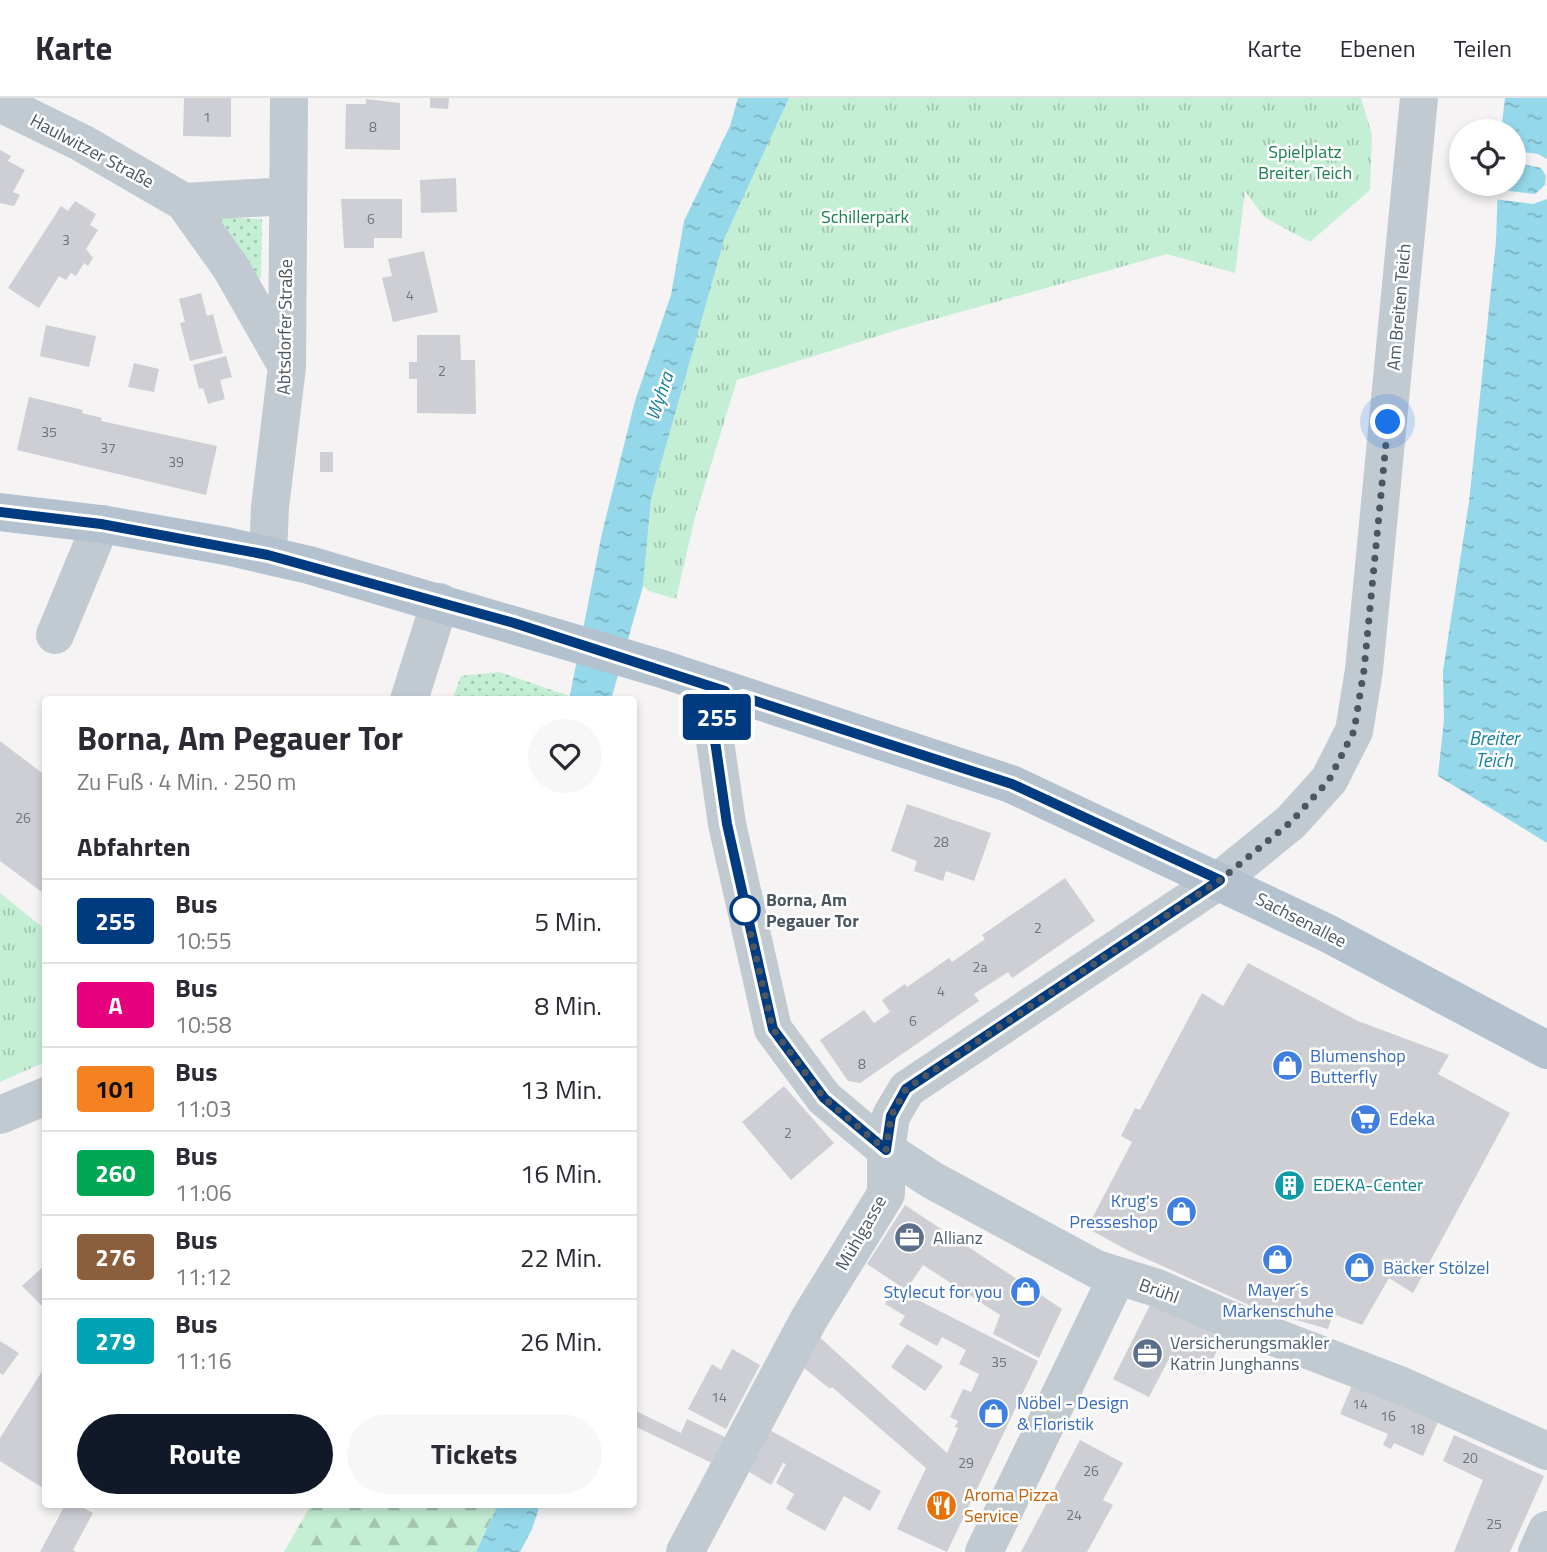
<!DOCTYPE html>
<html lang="de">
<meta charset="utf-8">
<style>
body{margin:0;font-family:"Titillium Web",sans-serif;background:#f7f7f7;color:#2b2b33;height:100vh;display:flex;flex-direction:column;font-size:26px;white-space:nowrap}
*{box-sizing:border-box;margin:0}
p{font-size:23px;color:#7c7c81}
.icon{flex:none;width:38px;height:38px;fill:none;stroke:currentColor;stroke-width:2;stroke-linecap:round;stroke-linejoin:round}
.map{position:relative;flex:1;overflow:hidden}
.sheet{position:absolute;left:42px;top:598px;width:595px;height:812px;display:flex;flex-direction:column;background:#fff;border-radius:7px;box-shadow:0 4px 10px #0003}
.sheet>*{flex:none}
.badge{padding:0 14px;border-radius:5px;font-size:24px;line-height:46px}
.tools{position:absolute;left:1449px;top:21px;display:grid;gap:14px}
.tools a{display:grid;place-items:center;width:77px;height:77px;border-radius:50%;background:#fff;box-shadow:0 4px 10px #0003;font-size:35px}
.you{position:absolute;width:35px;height:35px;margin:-18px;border:5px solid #fff;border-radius:50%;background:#1a73e8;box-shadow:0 0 0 10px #1a73e833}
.map>.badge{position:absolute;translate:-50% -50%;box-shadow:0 0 0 4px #fff}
h2{padding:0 35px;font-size:26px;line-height:63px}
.round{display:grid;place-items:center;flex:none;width:74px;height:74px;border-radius:37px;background:#f7f7f7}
.overview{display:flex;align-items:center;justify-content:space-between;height:119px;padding:0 35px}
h1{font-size:33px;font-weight:700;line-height:52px}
.primary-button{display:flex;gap:14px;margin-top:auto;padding:14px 35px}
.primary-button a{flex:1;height:80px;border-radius:42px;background:#111827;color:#fff;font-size:28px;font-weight:700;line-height:80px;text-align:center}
.primary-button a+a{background:#f7f7f7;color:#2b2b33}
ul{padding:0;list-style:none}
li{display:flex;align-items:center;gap:21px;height:84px;padding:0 35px;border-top:2px solid #e1e1e2}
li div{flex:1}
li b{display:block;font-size:26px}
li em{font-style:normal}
li .badge{min-width:77px;font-weight:700;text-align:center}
header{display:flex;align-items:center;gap:42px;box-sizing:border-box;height:98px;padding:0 35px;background:#fff;border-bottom:2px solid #e1e1e2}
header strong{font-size:33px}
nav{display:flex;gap:38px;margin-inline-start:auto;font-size:24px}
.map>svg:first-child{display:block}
.grass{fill:url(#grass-dots)}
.forest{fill:url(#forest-firs)}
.park{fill:url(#park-tufts)}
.water{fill:url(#water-ripples)}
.pier{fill:#f5f3f3}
.building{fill:#cdcfd5}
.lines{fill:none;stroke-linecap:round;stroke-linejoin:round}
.minor{stroke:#c2cad1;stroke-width:38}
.major{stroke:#b4c2d0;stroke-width:38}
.line-casing{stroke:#fff;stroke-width:16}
.line{stroke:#003b80;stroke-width:10}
.walk{stroke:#4b5660;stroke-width:7;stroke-dasharray:0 12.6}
.stop-dot{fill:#fff;stroke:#003b80;stroke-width:3.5}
.labels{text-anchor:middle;stroke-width:5;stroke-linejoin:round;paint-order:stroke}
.number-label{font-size:14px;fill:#6c747d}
.street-label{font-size:18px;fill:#4b5660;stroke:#fff}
.park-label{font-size:18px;fill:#1b824f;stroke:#fff}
.stop-label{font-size:18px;font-weight:bold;fill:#4b5660;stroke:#fff;text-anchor:start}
.shop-label{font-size:18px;fill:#366cbe;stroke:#fff;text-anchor:start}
.culture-label{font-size:18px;fill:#0d838f;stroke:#fff;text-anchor:start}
.service-label{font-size:18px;fill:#4e5e75;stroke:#fff;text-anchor:start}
.food-label{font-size:18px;fill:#c56008;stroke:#fff;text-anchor:start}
.water-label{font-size:19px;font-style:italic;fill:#127f9c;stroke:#fff}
</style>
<header>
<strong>Karte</strong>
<nav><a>Karte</a><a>Ebenen</a><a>Teilen</a></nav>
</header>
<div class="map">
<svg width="1547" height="1454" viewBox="0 0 1547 1454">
<defs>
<pattern id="grass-dots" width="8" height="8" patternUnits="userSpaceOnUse" patternTransform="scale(1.75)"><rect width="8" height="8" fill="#c5efd5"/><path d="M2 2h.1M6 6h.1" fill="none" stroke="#a2c4b0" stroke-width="1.8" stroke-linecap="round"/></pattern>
<pattern id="forest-firs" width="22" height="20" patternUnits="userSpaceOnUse" patternTransform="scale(1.75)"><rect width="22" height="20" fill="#c5efd5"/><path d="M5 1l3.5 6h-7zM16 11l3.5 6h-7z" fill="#a2c4b0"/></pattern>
<pattern id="park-tufts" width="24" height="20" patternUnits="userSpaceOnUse" patternTransform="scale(1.75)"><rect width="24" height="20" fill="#c5efd5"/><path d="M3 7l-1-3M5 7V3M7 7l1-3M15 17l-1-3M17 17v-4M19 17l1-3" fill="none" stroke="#a2c4b0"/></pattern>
<pattern id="water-ripples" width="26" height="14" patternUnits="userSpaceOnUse" patternTransform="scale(1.75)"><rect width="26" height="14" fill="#94d8ea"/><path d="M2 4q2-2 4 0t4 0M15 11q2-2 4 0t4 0" fill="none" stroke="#7bb2c1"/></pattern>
</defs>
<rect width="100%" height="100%" fill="#f5f3f3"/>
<path class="grass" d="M215,119L262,121L261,179L256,185Z
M499,574L569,598V602H452L461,578Z"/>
<path class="forest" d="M311,1407H498L476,1454H284Z"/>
<path class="park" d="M789,0H1361L1372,37L1370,92L1310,144L1264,119L1245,93L1235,175L1167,156L907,229L737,282L695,419L676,501L649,493L643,488L651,401L725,139Z
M0,795L46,832L45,964L0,984Z"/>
<path class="water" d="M738,0H789L725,139L651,401L643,488L611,602H569L602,435L635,303L671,197L684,123L730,28Z
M1505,0H1547V745L1438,678L1444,622L1443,573L1469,404L1496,143L1498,86H1514V33H1501Z
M498,1407H540L532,1431L520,1454H476Z"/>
<path class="pier" d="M1514,53L1538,56L1547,61V101L1533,106L1494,101V91L1535,96L1545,87L1546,78L1541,70L1514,64Z"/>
<path class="building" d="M184,0H231V39L183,38Z
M430,0H449L448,11L430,10Z
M366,1L400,5V52L345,51L346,6H366Z
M0,52L11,58L8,63L25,72L13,94L20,97L14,108L0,105Z
M456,80L457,114L421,115L420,82Z
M341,101H402V140H374V150H344Z
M75,103L96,116L90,127L98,132L86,151L93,160L88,168L84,165L76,178L71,175L66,182L59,178L39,210L8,190L61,108L68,113Z
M424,153L438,214L393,224L382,180L392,178L388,161Z
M201,195L207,218L213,216L223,255L190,263L180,225L185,224L179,201Z
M46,227L96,238L89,269L40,258Z
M417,237H460L461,262H475L476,316L417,315V281H409V264H417Z
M226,258L232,279L220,282L225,301L208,306L203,290L199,291L193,267Z
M134,265L159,271L154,294L128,289Z
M29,299L83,312L82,315L102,320L101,323L217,348L206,397L17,352Z
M320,354H333V374H320Z
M0,643L46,678V797L0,763Z
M907,706L991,735L974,783L946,773L943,783L914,773L917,763L891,753Z
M1065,780L1095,823L1012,880L1008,874L974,896L979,903L860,985L848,983L820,942L864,912L874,925L890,914L882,902L905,886L907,889L949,860L952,864L985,841L982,837Z
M1248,865L1358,923L1449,957L1438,976L1510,1015L1413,1195L1389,1180L1362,1227L1333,1216L1328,1231L1258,1211L1129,1153L1087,1130L1132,1044L1121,1038L1135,1010L1140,1012L1202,895L1223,908Z
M784,988L834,1045L791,1082L742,1024Z
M905,1107L1062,1211L1039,1260L993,1236L1000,1217L923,1167L906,1192L867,1166Z
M46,1166V1212L22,1188Z
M894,1190L1038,1263L947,1454L897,1431L926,1370L832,1289L830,1291L799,1266L815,1235L947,1355L958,1330L955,1329L958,1323L950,1319L963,1291L971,1294L979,1276L959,1266L966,1252L942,1239L937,1248L899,1227L905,1218L885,1206Z
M1151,1205L1223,1241L1205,1276L1170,1259L1149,1299L1113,1281Z
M0,1243L19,1255L3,1277L0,1275Z
M907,1246L943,1268L925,1293L891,1269Z
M732,1251L760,1267L726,1331L688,1311L712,1266L721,1272Z
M46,1267V1392L0,1363V1340Z
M1353,1285L1438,1324L1423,1358L1394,1345L1391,1351L1383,1347L1388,1336L1340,1316Z
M634,1312L681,1335L687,1321L725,1339L712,1365L634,1328Z
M766,1330L881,1393L870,1413L844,1398L825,1433L786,1411L794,1396L776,1385L786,1366L783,1365L771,1387L744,1371Z
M1454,1337L1544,1378L1510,1454H1454L1483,1382L1443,1363Z
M1080,1342L1123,1365L1103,1402L1113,1407L1087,1454H1021Z
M65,1407H78L93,1415L73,1452L76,1454H40Z"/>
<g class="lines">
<path class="minor" d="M0,5L82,45L184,104L231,170L284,263
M184,104L287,98
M268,456L270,409L287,269L289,0
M55,537L101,426
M725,594L713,629L727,726L773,931L824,1000L886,1052L932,1082L1096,1171L1157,1190L1225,1220L1402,1288L1547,1353
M409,602L440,504
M0,1017L46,998
M685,1454L809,1221L886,1096V1052L891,1018L907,991L1220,782L1291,724L1329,682L1354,633L1364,572L1419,0
M984,1454L1117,1179
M1537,1454L1547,1432"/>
<path class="major" d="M0,414L101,426L226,448L309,467L662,571L1011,686L1327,835L1547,952"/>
</g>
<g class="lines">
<defs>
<path id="line" d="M0,414L101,426L268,457L514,525L725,593L713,629L727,726L773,931L824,1000L886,1052L891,1018L906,991L1220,782L1012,686L743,599"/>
</defs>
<use href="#line" class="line-casing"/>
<use href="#line" class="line"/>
<path class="walk" d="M745,812L773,931L824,1000L886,1052L891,1018L906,991L1220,782L1291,724L1329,682L1354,633L1364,572L1388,324"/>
</g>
<defs>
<symbol id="shop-disc" viewBox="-11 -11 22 22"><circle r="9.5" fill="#3f7fe0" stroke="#fff"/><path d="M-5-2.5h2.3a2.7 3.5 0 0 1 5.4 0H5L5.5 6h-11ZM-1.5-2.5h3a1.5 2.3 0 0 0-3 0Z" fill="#fff"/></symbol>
<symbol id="supermarket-disc" viewBox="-11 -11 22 22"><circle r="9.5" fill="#3f7fe0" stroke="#fff"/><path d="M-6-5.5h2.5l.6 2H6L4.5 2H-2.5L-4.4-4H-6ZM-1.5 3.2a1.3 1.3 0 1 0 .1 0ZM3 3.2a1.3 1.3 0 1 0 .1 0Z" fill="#fff"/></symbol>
<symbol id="building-disc" viewBox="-11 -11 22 22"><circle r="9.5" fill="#0f9aa8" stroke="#fff"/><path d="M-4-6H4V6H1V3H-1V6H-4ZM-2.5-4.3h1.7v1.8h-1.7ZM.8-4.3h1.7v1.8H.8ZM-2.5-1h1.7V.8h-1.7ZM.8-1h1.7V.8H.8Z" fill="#fff"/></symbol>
<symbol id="office-disc" viewBox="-11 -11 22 22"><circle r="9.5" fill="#5c6f8a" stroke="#fff"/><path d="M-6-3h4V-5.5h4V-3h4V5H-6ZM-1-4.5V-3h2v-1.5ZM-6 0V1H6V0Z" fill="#fff"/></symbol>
<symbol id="restaurant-disc" viewBox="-11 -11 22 22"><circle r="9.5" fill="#e8710a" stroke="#fff"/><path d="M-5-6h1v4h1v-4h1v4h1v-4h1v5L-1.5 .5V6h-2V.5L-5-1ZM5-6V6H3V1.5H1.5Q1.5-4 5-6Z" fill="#fff"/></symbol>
</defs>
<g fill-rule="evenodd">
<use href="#shop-disc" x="1270" y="950" width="35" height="35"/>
<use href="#supermarket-disc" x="1348" y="1004" width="35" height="35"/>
<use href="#building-disc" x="1272" y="1070" width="35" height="35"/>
<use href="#shop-disc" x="1164" y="1096" width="35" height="35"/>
<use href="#office-disc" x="892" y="1122" width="35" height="35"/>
<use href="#shop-disc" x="1260" y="1144" width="35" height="35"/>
<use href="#shop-disc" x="1342" y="1152" width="35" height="35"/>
<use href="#shop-disc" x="1008" y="1176" width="35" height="35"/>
<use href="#office-disc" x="1130" y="1238" width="35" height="35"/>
<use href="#shop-disc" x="976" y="1298" width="35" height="35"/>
<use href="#restaurant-disc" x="924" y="1390" width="35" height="35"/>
</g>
<circle class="stop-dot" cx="745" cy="812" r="14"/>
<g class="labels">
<g class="number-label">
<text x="207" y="24">1</text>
<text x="373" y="34">8</text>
<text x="371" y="126">6</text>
<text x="66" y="147">3</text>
<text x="410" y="202">4</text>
<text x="442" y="278">2</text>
<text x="49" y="339">35</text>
<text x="108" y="355">37</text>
<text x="176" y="369">39</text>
<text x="23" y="725">26</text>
<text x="941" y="749">28</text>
<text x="1038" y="835">2</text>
<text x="980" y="874">2a</text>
<text x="941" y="898">4</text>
<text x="913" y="928">6</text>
<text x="862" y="971">8</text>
<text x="788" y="1040">2</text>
<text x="999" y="1269">35</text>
<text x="719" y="1304">14</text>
<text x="1360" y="1311">14</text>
<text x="1388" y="1323">16</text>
<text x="1417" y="1336">18</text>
<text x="1470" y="1365">20</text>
<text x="966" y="1370">29</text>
<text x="1091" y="1378">26</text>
<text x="1074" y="1422">24</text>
<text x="1494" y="1431">25</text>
</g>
<g class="street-label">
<text transform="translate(92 53) rotate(28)" y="6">Haulwitzer Straße</text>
<text transform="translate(1399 209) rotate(-85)" y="6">Am Breiten Teich</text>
<text transform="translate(285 229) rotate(-89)" y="6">Abtsdorfer Straße</text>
<text transform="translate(1301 822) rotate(27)" y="6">Sachsenallee</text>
<text transform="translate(861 1135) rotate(-60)" y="6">Mühlgasse</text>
<text transform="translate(1159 1193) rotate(20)" y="6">Brühl</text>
</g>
<g class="park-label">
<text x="1305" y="60">Spielplatz<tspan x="1305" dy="21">Breiter Teich</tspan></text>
<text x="865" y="125">Schillerpark</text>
</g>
<g class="stop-label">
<text x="766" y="808">Borna, Am<tspan x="766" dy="21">Pegauer Tor</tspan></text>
</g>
<g class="shop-label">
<text x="1310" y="964">Blumenshop<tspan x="1310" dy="21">Butterfly</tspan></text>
<text x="1389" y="1027">Edeka</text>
<text x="1158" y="1109" text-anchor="end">Krug's<tspan x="1158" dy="21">Presseshop</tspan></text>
<text x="1383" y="1176">Bäcker Stölzel</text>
<text x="1278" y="1198" text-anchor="middle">Mayer´s<tspan x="1278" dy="21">Markenschuhe</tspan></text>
<text x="1002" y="1200" text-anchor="end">Stylecut for you</text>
<text x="1017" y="1311">Nöbel - Design<tspan x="1017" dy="21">&amp; Floristik</tspan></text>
</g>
<g class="culture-label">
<text x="1313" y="1093">EDEKA-Center</text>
</g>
<g class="service-label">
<text x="933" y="1146">Allianz</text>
<text x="1170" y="1251">Versicherungsmakler<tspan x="1170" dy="21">Katrin Junghanns</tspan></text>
</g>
<g class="food-label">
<text x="964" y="1403">Aroma Pizza<tspan x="964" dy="21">Service</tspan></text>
</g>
<g class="water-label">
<text transform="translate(659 298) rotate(-71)" y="7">Wyhra</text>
<text x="1494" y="647">Breiter<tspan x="1494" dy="22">Teich</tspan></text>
</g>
</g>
</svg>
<div class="tools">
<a><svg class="icon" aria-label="locate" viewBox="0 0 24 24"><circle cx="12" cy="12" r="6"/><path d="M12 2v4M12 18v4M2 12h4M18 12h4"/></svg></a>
</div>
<div class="you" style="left:1388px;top:324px"></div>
<b class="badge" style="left:717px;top:619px;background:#003b80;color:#fff">255</b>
<section class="sheet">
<div class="overview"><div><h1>Borna, Am Pegauer Tor</h1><p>Zu Fuß · 4 Min. · 250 m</p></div><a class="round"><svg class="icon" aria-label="heart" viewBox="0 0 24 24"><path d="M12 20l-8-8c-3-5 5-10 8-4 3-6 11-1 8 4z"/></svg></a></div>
<h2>Abfahrten</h2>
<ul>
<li><span class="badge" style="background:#003b80;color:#fff">255</span><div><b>Bus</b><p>10:55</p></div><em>5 Min.</em></li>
<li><span class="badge" style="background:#e6007e;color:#fff">A</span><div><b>Bus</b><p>10:58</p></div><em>8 Min.</em></li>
<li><span class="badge" style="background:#f58220;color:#111">101</span><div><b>Bus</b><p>11:03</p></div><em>13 Min.</em></li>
<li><span class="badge" style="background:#00a651;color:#fff">260</span><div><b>Bus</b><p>11:06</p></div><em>16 Min.</em></li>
<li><span class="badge" style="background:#8b5e3c;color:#fff">276</span><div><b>Bus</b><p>11:12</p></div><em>22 Min.</em></li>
<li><span class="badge" style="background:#00a3b4;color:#fff">279</span><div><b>Bus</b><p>11:16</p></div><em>26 Min.</em></li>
</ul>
<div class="primary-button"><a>Route</a><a>Tickets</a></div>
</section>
</div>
